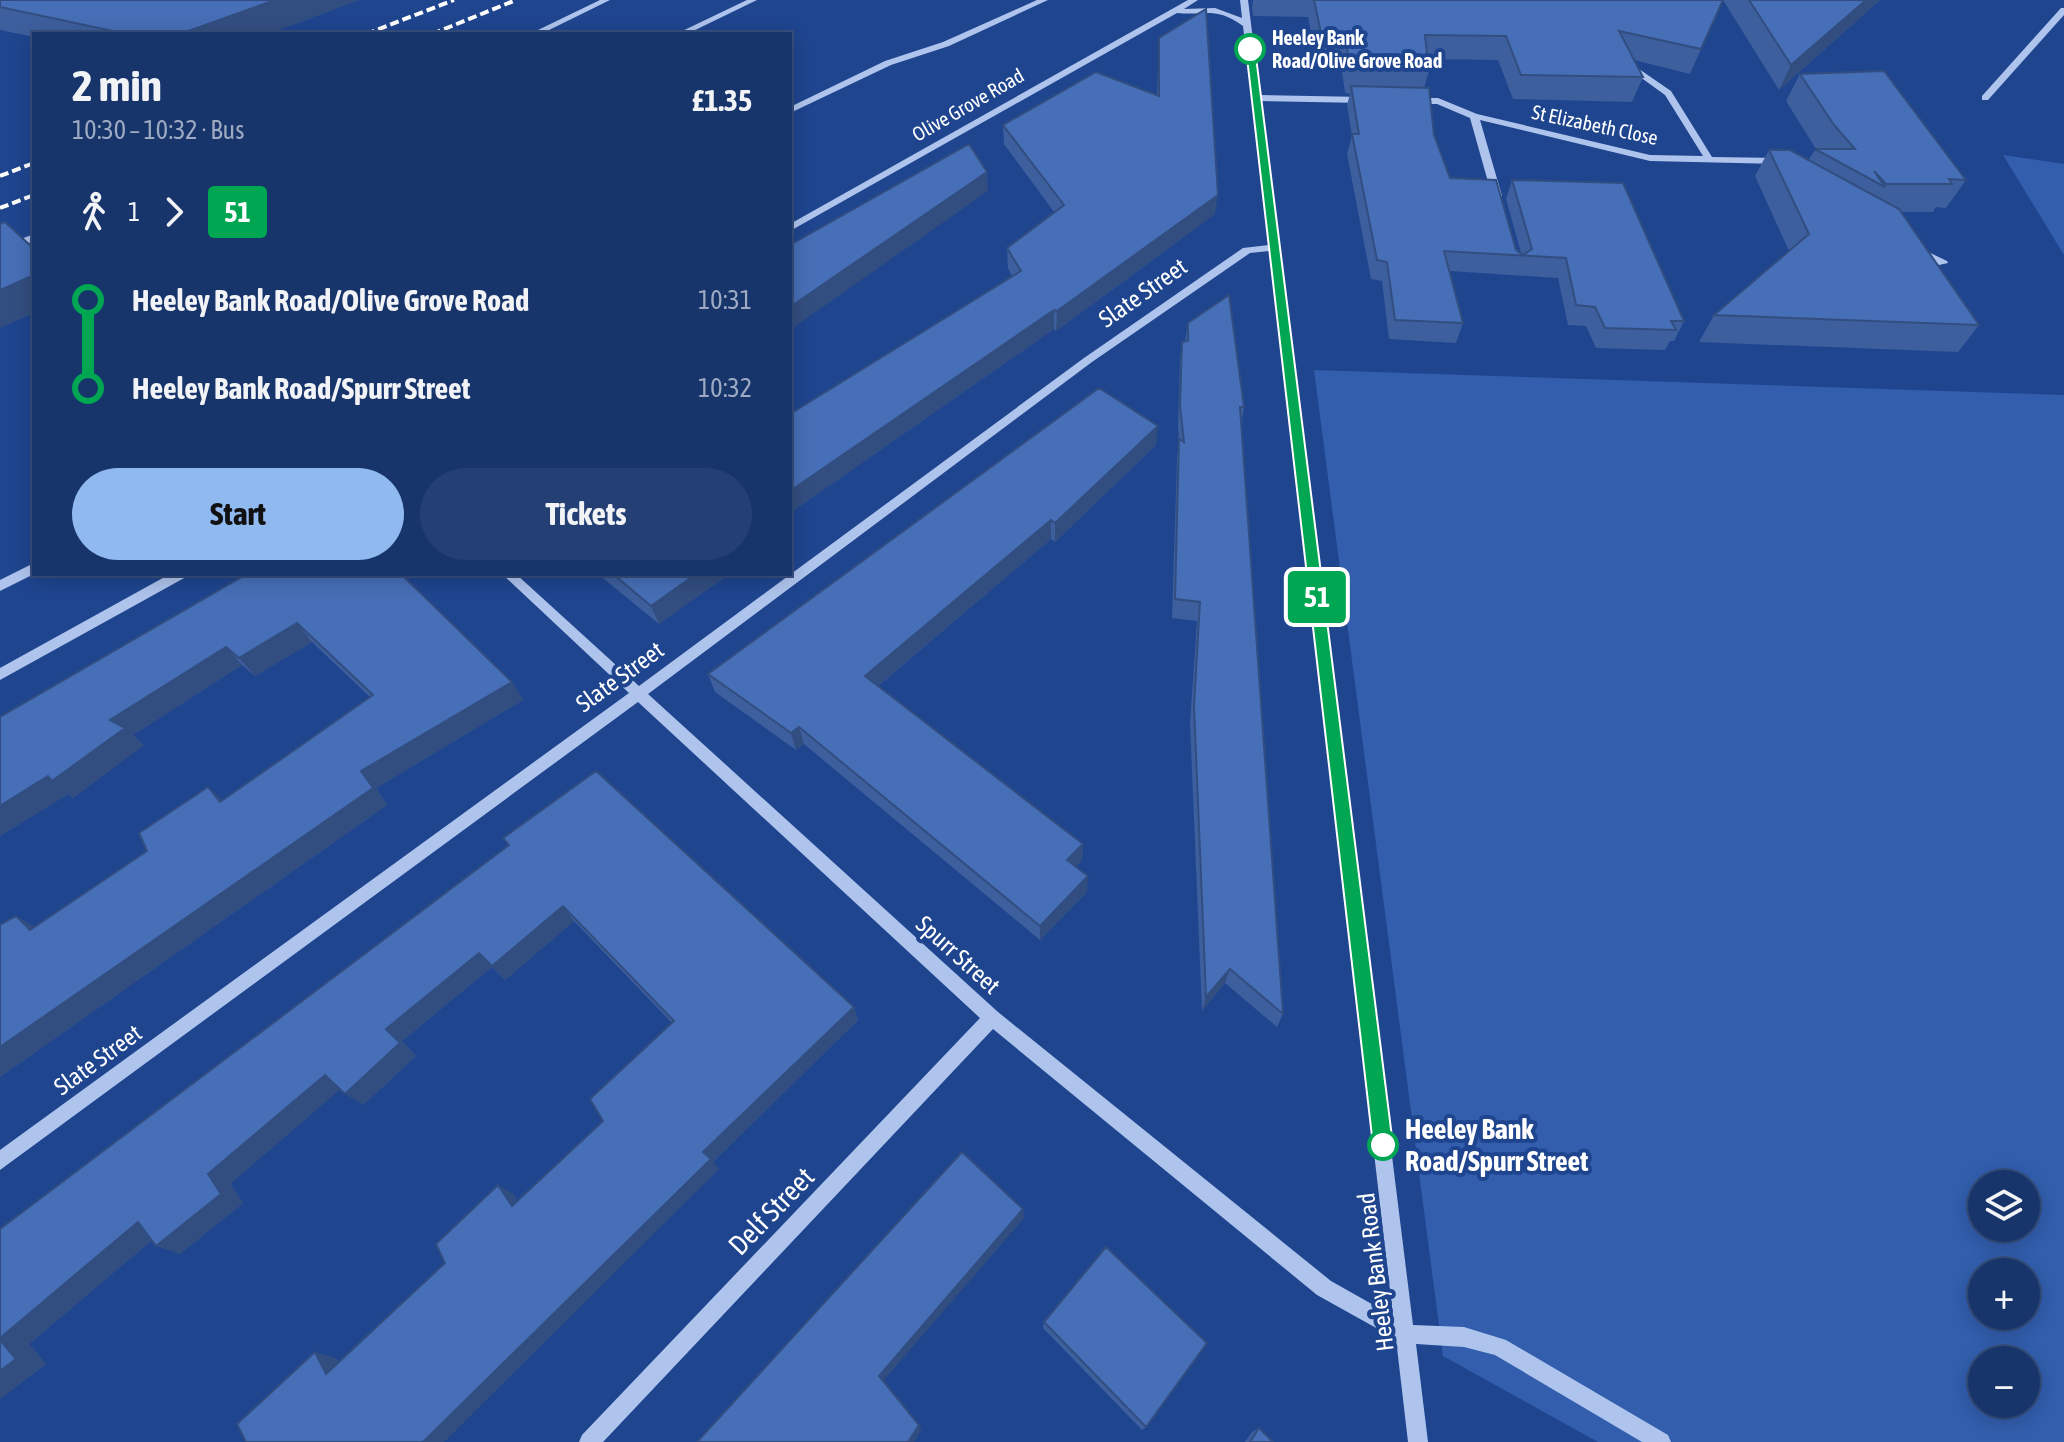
<!DOCTYPE html>
<meta charset="utf-8">
<style>
body{margin:0;font-family:"Asap Condensed",sans-serif;background:#243f73;color:#f1f3f6;height:100vh;display:flex;flex-direction:column;font-size:30px;white-space:nowrap}
*{box-sizing:border-box;margin:0}
p{font-size:26px;color:#9eaac1}
.icon{flex:none;width:44px;height:44px;fill:none;stroke:currentColor;stroke-width:2;stroke-linecap:round;stroke-linejoin:round}
.map{position:relative;flex:1;overflow:hidden}
.sheet{position:absolute;left:32px;top:32px;width:760px;height:544px;display:flex;flex-direction:column;background:#17346b;border-radius:0px;box-shadow:0 4px 20px #0003,0 0 0 2px #364f7e}
.sheet>*{flex:none}
.badge{padding:0 16px;border-radius:6px;font-size:28px;line-height:52px}
.tools{position:absolute;left:1968px;top:1170px;display:grid;gap:16px}
.tools a{display:grid;place-items:center;width:72px;height:72px;border-radius:50%;background:#17346b;box-shadow:0 4px 20px #0003,0 0 0 2px #364f7e;font-size:40px}
.map>.badge{position:absolute;translate:-50% -50%;box-shadow:0 0 0 4px #fff}
.legs{display:flex;align-items:center;gap:12px;height:88px;padding:0 40px;font-size:26px}
.legs p{margin-inline-start:auto}
.overview{display:flex;align-items:center;justify-content:space-between;height:136px;padding:0 40px}
h1{font-size:44px;font-weight:700;line-height:60px}
.action{display:flex;gap:16px;margin-top:auto;padding:16px 40px}
.action a{flex:1;height:92px;border-radius:48px;background:#90b9f0;color:#111;font-size:32px;font-weight:700;line-height:92px;text-align:center}
.action a+a{background:#243f73;color:#f1f3f6}
ul{padding:0 40px;list-style:none}
li{display:flex;align-items:center;gap:28px;height:88px;font-size:30px}
li i{display:grid;place-items:center;width:12px;height:100%;margin:0 10px;background:currentColor}
li i::after{content:'';width:20px;height:20px;margin:-10px;border:6px solid;border-radius:50%;background:#17346b}
li p{margin-inline-start:auto}
li:first-child i{background:linear-gradient(#0000 50%,currentColor 0)}
li:last-child i{background:linear-gradient(currentColor 50%,#0000 0)}
.map>svg:first-child{display:block}
.green{fill:#325ead;fill-rule:evenodd}
.lines{fill:none;stroke-linecap:round;stroke-linejoin:round}
.minor{fill:#aec4ed;fill-rule:evenodd}
.rail{stroke:#fff;stroke-width:4;stroke-dasharray:9 4;stroke-linecap:butt}
.wall{fill:#3d5f9d}
.shaded-wall{fill:#324e80}
.building{fill:#476fb7;stroke:#324e80;stroke-width:2}
.line-1{fill:#00a651;stroke:#fff;stroke-width:2}
.stop-1-dot{fill:#fff;stroke:#00a651;stroke-width:4}
.labels{text-anchor:middle;stroke-width:8;stroke-linejoin:round;paint-order:stroke}
.far-stop-label{font-size:20px;font-weight:bold;fill:#fff;stroke:#1f458f;text-anchor:start}
.far-street-label{font-size:20px;fill:#fff;stroke:#1f458f}
.street-label{font-size:24px;fill:#fff;stroke:#1f458f}
.near-stop-label{font-size:28px;font-weight:bold;fill:#fff;stroke:#1f458f;text-anchor:start}
.near-street-label{font-size:28px;fill:#fff;stroke:#1f458f}
</style>
<div class="map">
<svg width="2064" height="1442" viewBox="0 0 2064 1442">
<rect width="100%" height="100%" fill="#1f458f"/>
<path class="green" d="M2003,155L2064,164V255Z
M1314,370L2064,395V1442H1598L1443,1356ZM1982,1184H2026V1228H1982ZM1982,1272H2026V1316H1982ZM1982,1360H2026V1404H1982Z"/>
<g class="lines">
<path class="minor" d="M600,0H610L545,32L538,30Z
M747,0H757L687,34H676Z
M1037,0H1048L949,46L891,65L790,113V107L885,61L943,42Z
M1188,0H1198L1184,9L1215,8L1242,18L1240,0H1248L1260,95L1365,97L1369,100L1365,103L1261,101L1413,1325L1464,1327L1506,1340L1668,1435L1671,1442H1642L1495,1355L1464,1347L1416,1344L1428,1442H1408L1396,1339L1317,1295L993,1029L603,1442H579L582,1435L980,1018L638,702L0,1170V1150L629,693L502,574H516L639,686L1084,358L1243,248L1269,245L1243,26C1215,6 1205,16 1177,13L790,231V224ZM1269,251L1393,1316L1331,1281L998,1012L648,694L1092,362L1250,253Z
M2061,8H2064V15L1988,100H1982V96Z
M1639,69L1671,91L1712,157L1781,158L1786,161L1781,164L1650,161L1480,120L1502,196L1497,199L1492,196L1470,118L1437,104H1414L1410,101L1414,98H1438L1477,114L1650,155L1703,156L1665,95L1636,74V70Z
M34,234V241L0,254V247Z
M1916,246L1947,261L1948,263L1939,265L1912,251L1911,249Z
M34,563V574L0,591V580Z
M170,574H187L186,577L0,680V668Z"/>
<path class="rail" d="M366,34L454,0
M432,34L516,0
M0,176L34,163
M0,208L34,195"/>
</g>
<path class="wall" d="M0,0H359L268,34H34V37L0,30Z
M1253,0H1880L1779,90L1723,0L1690,74L1634,60L1643,77L1632,102L1513,99L1498,60L1427,59L1429,71L1424,88L1434,135L1450,178L1521,253L1506,199L1512,180L1684,321L1674,341H1670L1665,350L1596,348L1586,326L1568,325L1558,278L1450,271L1463,323L1456,343L1389,339L1382,281L1371,279L1347,154L1352,135L1347,105L1350,94L1345,93L1340,57H1316L1308,17L1253,16L1252,8Z
M1159,38L1215,214L1056,331L1054,329L790,513V414L1012,276L1008,268L1007,248L1054,212L1004,144L1003,125L1157,96Z
M1800,74L1966,180L1946,208L1936,207L1933,212H1901L1979,325L1958,352L1699,342L1714,315L1789,251L1755,176L1769,150L1808,160L1816,149L1786,101Z
M1188,323L1244,407L1241,426L1283,1014L1277,1027L1225,983L1202,1011L1190,723L1197,621L1172,618L1177,459L1179,440L1178,426L1180,361L1182,342L1185,341Z
M1156,445L1055,542L1051,539L878,686L1083,844L1082,860L1076,866L1087,892L1040,940L804,744L796,750L715,692L708,674Z
M247,574L512,682L523,700L376,788L387,805L0,1077V925L16,916L34,927L223,800L370,697L312,642L255,676L242,665L133,735L144,745L73,798L68,794L0,836V717Z
M598,574H729L659,624Z
M503,838L854,1007L858,1020L713,1162L719,1169L246,1442L336,1358L338,1362L445,1263L513,1194L517,1201L603,1121L672,1023L574,921L505,980L492,967L402,1041L416,1056L363,1105L340,1089L230,1184L243,1203L180,1254L152,1240L29,1344L46,1364L0,1399V1229L509,845Z
M1044,1322L1146,1427L1142,1430L1043,1328Z
M1259,1428L1273,1442H1245L1252,1432Z"/>
<path class="shaded-wall" d="M275,0H359L268,34H180Z
M1866,0H1880L1779,90L1791,65Z
M987,172L988,191L790,330V307Z
M1218,195L1215,214L1056,331L1057,311Z
M34,275V313L0,328V290Z
M1054,310V329L790,513V491Z
M1158,426L1156,445L1055,542V523Z
M1051,520V539L868,694L865,676Z
M696,574H729L659,624L651,606Z
M297,623L312,642L255,676L239,658Z
M226,647L242,665L133,735L144,745L73,798L68,794L0,836V806L110,720Z
M512,682L523,700L376,788L387,805L0,1077V1047L361,771Z
M799,727L804,744L796,750L791,733Z
M208,787L226,803L220,802Z
M1083,844L1082,860L1067,876V860Z
M1088,876L1087,892L1040,940V926Z
M563,906L574,921L505,980L492,967L402,1041L416,1056L363,1105L345,1094L386,1029L479,953Z
M16,916L40,930H30Z
M1230,969L1225,983L1202,1011L1206,997Z
M854,1007L858,1020L713,1162L719,1169L444,1442H423L703,1152Z
M325,1075L343,1087L230,1184L243,1203L180,1254L156,1246L208,1174Z
M498,1185L513,1194L526,1215L512,1206Z
M1023,1209L1024,1218L884,1380L922,1429L914,1442H908L879,1376Z
M138,1222L163,1231L29,1344L46,1364L0,1399V1338Z
M315,1352L336,1358L346,1379L326,1374Z"/>
<path class="building" d="M0,0H275L180,34H127L0,7Z
M1314,0H1723L1701,49L1619,31L1643,77L1521,75L1506,36L1425,35L1429,71L1350,69L1345,33H1321Z
M1749,0H1866L1791,65Z
M1206,9L1218,195L1057,311L1054,310L790,491V414L1021,271L1007,248L1064,205L1003,125L1096,72L1159,96V38Z
M1884,71L1966,180L1949,179L1952,184H1886L1874,171L1885,187L1815,149H1855L1834,125L1800,74Z
M1351,86L1429,88L1434,135L1450,178L1496,180L1516,250L1523,255L1532,249L1512,180L1623,183L1684,321H1671L1676,330L1605,328L1595,307L1576,305L1566,258L1444,251L1463,323L1395,320L1387,262L1377,260L1352,134H1359Z
M969,144L987,172L790,307V245Z
M1769,150H1790L1899,209L1979,325L1714,315L1809,234Z
M5,222L34,249V275L0,290V224Z
M1229,295L1244,407H1240L1283,1014L1230,969L1206,997L1194,706L1200,602L1175,599L1179,439L1184,442L1180,406L1182,342L1188,341V323Z
M1099,388L1158,426L1055,523L1051,520L865,676L1083,844L1067,860L1088,876L1040,926L799,727L791,733L708,674Z
M247,574H401L512,682L361,771L373,788L0,1047V925L16,916L30,930L147,851L139,833L208,787L220,802L373,695L297,623L239,658L226,647L110,720L125,728L52,781L48,776L0,806V717Z
M613,574H696L651,606Z
M596,771L854,1007L703,1152L711,1159L423,1442H246L237,1424L315,1352L326,1374L445,1263L436,1244L498,1185L512,1206L603,1121L590,1099L674,1021L563,906L492,966L479,953L386,1029L400,1043L345,1094L325,1075L208,1174L221,1194L156,1246L138,1222L0,1338V1229L509,845L503,838Z
M962,1152L1023,1209L879,1376L919,1425L908,1442H697Z
M1106,1247L1207,1343L1146,1427L1044,1322Z
M0,1340L16,1359L0,1371Z
M1259,1428L1273,1442H1250Z"/>
<path class="line-1" d="M1250,46L1255,49L1393,1145L1390,1152L1383,1155L1376,1152L1373,1145L1246,49Z"/>
<g class="stop-1-dot">
<circle cx="1250" cy="49" r="14"/>
<circle cx="1383" cy="1145" r="14"/>
</g>
<g class="labels">
<g class="far-stop-label">
<text x="1272" y="45">Heeley Bank<tspan x="1272" dy="23">Road/Olive Grove Road</tspan></text>
</g>
<g class="far-street-label">
<text transform="translate(968 105) rotate(-30)" y="7">Olive Grove Road</text>
<text transform="translate(1595 125) rotate(12)" y="7">St Elizabeth Close</text>
</g>
<g class="street-label">
<text transform="translate(1143 293) rotate(-35)" y="8">Slate Street</text>
<text transform="translate(620 677) rotate(-36)" y="8">Slate Street</text>
<text transform="translate(958 955) rotate(42)" y="8">Spurr Street</text>
<text transform="translate(98 1060) rotate(-36)" y="8">Slate Street</text>
<text transform="translate(1376 1272) rotate(-97)" y="8">Heeley Bank Road</text>
</g>
<g class="near-stop-label">
<text x="1405" y="1139">Heeley Bank<tspan x="1405" dy="32">Road/Spurr Street</tspan></text>
</g>
<g class="near-street-label">
<text transform="translate(771 1211) rotate(-46)" y="10">Delf Street</text>
</g>
</g>
</svg>
<div class="tools">
<a><svg class="icon" aria-label="layers" viewBox="0 0 24 24"><path d="M12 4l9 5-9 5-9-5zM3 14l9 5 9-5"/></svg></a>
<a>+</a>
<a>−</a>
</div>
<b class="badge" style="left:1317px;top:597px;background:#00a651;color:#fff">51</b>
<section class="sheet">
<div class="overview"><div><h1>2 min</h1><p>10:30 – 10:32 · Bus</p></div><b>£1.35</b></div>
<div class="legs"><svg class="icon" aria-label="walk" viewBox="0 0 24 24"><circle cx="13" cy="4" r="2"/><path d="M13 8l-2 6 4 7M11 14l-3 7M7 12l3-4h3l4 4"/></svg>1<svg class="icon" aria-label="forward" viewBox="0 0 24 24"><path d="M9 5l7 7-7 7"/></svg><b class="badge" style="background:#00a651;color:#fff">51</b></div>
<ul>
<li><i style="color:#00a651"></i><b>Heeley Bank Road/Olive Grove Road</b><p>10:31</p></li>
<li><i style="color:#00a651"></i><b>Heeley Bank Road/Spurr Street</b><p>10:32</p></li>
</ul>
<div class="action"><a>Start</a><a>Tickets</a></div>
</section>
</div>
